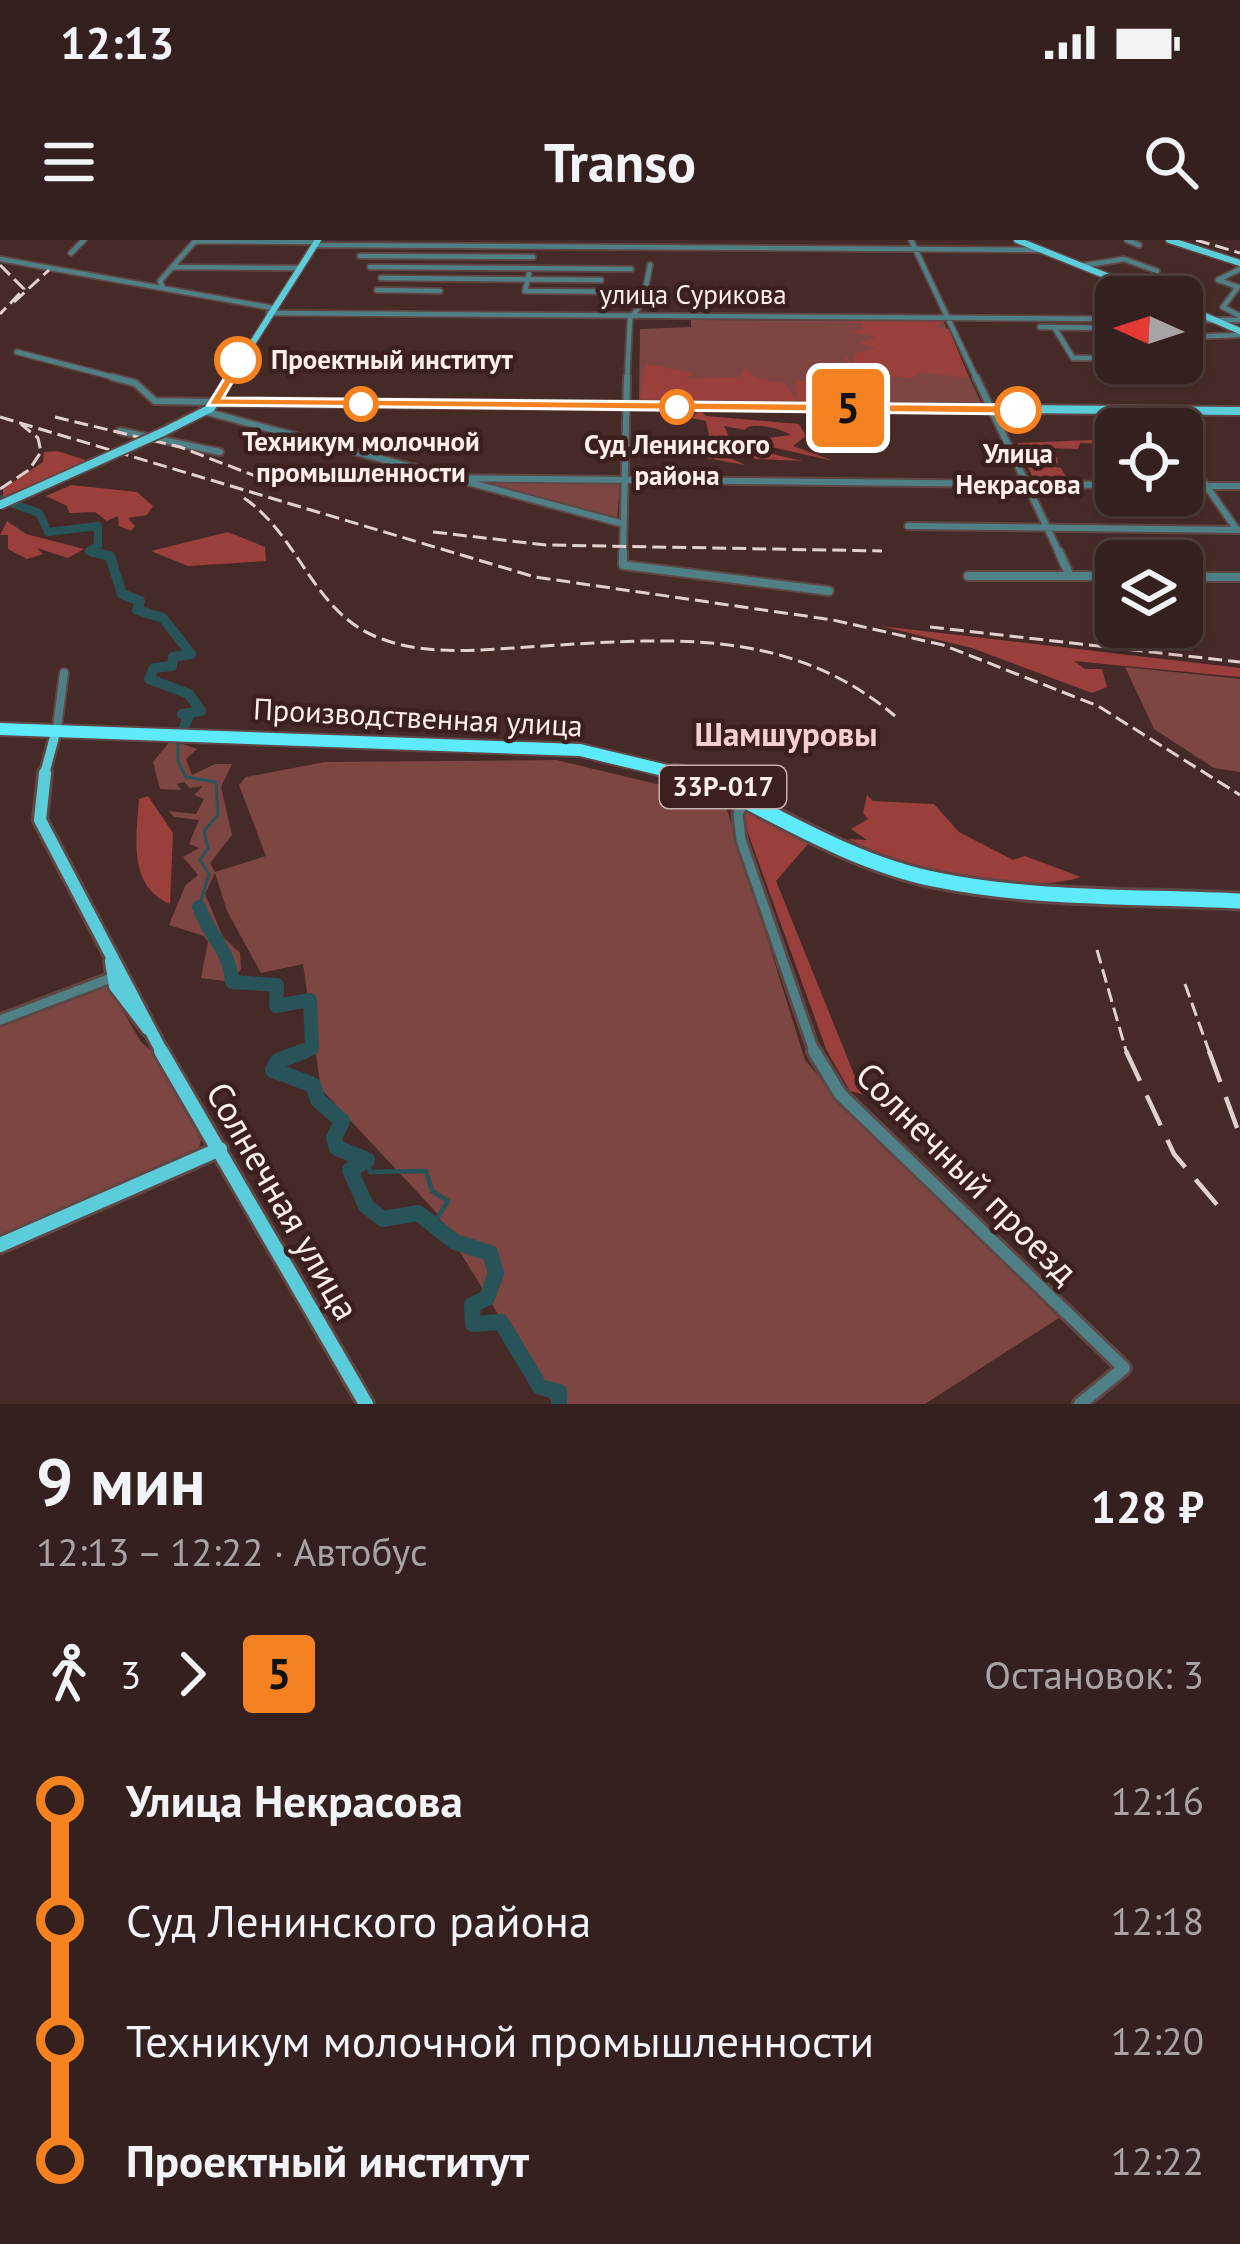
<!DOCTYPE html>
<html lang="ru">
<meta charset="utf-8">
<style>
body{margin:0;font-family:"PT Sans",sans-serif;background:#3c2827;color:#f1f3f6;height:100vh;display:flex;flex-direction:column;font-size:45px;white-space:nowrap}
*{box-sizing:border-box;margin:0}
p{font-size:39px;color:#a9a3a4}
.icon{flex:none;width:66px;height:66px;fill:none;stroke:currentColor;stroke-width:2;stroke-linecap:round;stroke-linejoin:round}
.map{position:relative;height:1164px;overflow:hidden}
.panel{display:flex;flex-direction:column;background:#34201e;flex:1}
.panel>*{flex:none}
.badge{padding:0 24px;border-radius:9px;font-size:42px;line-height:78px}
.needle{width:78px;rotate:273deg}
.buttons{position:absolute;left:1095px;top:36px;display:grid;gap:24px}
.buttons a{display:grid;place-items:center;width:108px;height:108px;border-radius:18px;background:#34201e;box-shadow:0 3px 9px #0004,0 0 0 3px #4e3e3c;font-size:60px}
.map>.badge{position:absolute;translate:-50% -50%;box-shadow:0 0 0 6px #fff}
.legs{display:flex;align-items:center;gap:18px;height:132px;padding:0 36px;font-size:39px}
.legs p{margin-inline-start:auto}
.summary{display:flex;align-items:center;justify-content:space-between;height:204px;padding:0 36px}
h1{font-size:66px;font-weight:600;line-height:90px}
ul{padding:0 36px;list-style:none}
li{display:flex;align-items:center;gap:42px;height:120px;font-size:45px}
li i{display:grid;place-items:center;width:18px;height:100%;margin:0 15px;background:currentColor}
li i::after{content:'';width:30px;height:30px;margin:-15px;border:9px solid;border-radius:50%;background:#34201e}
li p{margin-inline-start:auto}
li:first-child i{background:linear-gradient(#0000 50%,currentColor 0)}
li:last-child i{background:linear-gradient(currentColor 50%,#0000 0)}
.status{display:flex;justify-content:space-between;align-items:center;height:84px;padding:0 60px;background:#34201e;direction:ltr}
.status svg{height:33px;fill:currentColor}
header{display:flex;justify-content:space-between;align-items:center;height:156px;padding:0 36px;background:#34201e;font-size:54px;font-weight:600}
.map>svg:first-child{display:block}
.green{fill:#7d4642}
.forest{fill:#9a3f3c}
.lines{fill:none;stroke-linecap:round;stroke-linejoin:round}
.stream-far1{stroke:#285358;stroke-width:3}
.stream{stroke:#285358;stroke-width:4.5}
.river-far3{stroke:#285358;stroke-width:8}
.river-far2{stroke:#285358;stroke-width:10}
.river-far1{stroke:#285358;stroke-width:14}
.river{stroke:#285358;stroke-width:16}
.minor-far4-casing{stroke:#604644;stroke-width:8}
.minor-far3-casing{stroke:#604644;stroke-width:10}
.minor-far2-casing{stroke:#604644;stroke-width:12}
.minor-far1-casing{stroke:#604644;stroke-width:15}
.minor-casing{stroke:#604644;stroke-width:18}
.major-far4-casing{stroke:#604644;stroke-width:9}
.major-far3-casing{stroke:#604644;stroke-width:12}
.major-far2-casing{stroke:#604644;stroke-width:14}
.major-far1-casing{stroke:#604644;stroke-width:18}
.major-casing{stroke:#604644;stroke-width:20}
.highway-far1-casing{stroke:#604644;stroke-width:16}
.highway-casing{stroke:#604644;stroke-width:21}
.minor-far4{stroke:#4e8086;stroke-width:4.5}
.minor-far3{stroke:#4e8086;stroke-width:6}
.minor-far2{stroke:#4e8086;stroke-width:8}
.minor-far1{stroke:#4e8086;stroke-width:9}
.minor{stroke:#4e8086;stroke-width:12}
.major-far4{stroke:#5bccda;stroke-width:6}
.major-far3{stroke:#5bccda;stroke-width:8}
.major-far2{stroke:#5bccda;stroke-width:9}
.major-far1{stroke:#5bccda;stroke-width:12}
.major{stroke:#5bccda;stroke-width:14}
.highway-far1{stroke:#5deafb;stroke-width:12}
.highway{stroke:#5deafb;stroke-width:15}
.rail-far1{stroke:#e1d0ce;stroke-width:3;stroke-dasharray:14 6;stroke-linecap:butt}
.rail{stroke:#e1d0ce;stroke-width:4.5;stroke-dasharray:33 16;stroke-linecap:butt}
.major-bridge-casing{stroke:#604644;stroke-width:12;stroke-linecap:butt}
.major-bridge{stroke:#5bccda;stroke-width:8}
.line-1{fill:#f58220;stroke:#fff;stroke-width:3}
.stop-1-dot{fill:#fff;stroke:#f58220;stroke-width:6}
.labels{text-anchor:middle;stroke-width:9;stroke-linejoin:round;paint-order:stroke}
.far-street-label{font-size:27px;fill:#feefed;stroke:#3b201e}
.far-stop-label{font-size:27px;font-weight:bold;fill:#feefed;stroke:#3b201e}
.shield{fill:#3b201e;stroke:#c4b1af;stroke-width:3}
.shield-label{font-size:27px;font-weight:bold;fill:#feefed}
.street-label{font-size:30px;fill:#feefed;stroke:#3b201e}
.neighbourhood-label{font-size:33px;font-weight:bold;fill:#f4d0cc;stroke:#3b201e}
.near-street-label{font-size:36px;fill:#feefed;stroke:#3b201e}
</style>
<div class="status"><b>12:13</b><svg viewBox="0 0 49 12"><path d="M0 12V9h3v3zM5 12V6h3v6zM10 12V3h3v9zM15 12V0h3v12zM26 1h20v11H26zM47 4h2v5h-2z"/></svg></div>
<header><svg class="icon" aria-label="menu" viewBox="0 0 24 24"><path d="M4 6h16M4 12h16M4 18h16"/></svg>Transo<svg class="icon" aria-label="search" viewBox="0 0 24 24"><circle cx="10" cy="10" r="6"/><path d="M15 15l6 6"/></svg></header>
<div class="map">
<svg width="1240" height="1164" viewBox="0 0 1240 1164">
<rect width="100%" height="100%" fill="#462a28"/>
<path class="green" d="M691,80L943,81L983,167L639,163L640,89L691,87Z
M494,242L620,243L617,279L487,248Z
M1125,427L1240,439V532L1214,528L1154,489Z
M171,500L197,509L186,519L192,535L215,524H232L221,547L232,595L210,623L215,632L266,616L239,545L246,537L325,522L556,520L724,560L805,820L842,864L1059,1078L925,1164H553L435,971L321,849L303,724L261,733L227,671L215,633L205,654L223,697L240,713L241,729L232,742L201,738L208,702L204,696L169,685L185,646L198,635L183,617L199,608L189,604L199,580L174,577L169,571L196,574L204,559L194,555L203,546L190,548L184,542L177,544L181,550L160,549L153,522Z
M106,742L141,802L153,812L201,900L199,908L0,998V783Z"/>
<path class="forest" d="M828,79L946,81L935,87L949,89L969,138L918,132L913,138L855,134L856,143L867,145L873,156L865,163L921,166L862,165L843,113L852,124L856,113L876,108L858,103L876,97L846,91L862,90L863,83Z
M646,124L697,134L686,137L691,139L739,137L746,128L756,138L786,144L798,162L795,141H847L852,158L827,163L853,165L646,163L640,159Z
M700,170L706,176L799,184L806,196L793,206L834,221L744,201L791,195C776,186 748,182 745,190L724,186L730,198L740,200L725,203L803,221L756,219L714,203L709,208L745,225L690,215L710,201L706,181L691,178Z
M1116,199V204L1080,203L1078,209L1024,207L1057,217L1058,223L1050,226L1061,228L1067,239L1033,238L1018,203Z
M57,211L89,221L3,257V249L43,222L44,212Z
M71,245L137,252L153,266L147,275L128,278L135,286L131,291L119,286L118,276L107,281L95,272L69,273L67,266L46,256Z
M7,281L26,294L84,309L68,318L37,308L43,314L27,319L8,309V295H0Z
M228,292L265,307L266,321L188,326L151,311Z
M880,386L1240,428V437L1074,421L1085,429H1102L1107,447L1092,453L972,408Z
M867,555L873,561L934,564L959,592L1013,620L1025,616L1081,637C1021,657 902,627 848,599L867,600L851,589L868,579L863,573Z
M148,556L173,593L170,664C128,646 136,599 139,559Z
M751,561L805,592L809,603L776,641L862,854L850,851L826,809L748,593L744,570Z"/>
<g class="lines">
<path class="stream-far1" d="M178,500V521L186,537L216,542L218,575L204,591L208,608L200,620L209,634L199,667"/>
<path class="stream" d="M367,920L370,932L426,931L432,951L448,961L435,981"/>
<path class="river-far3" d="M0,259L39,273L48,292L98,286V306L89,311L105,315"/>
<path class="river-far2" d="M93,312L110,316L122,354L140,361L137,370L163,378L191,414L173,417L172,426L154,428L149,439L189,454L201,471L182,474L188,478L178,500"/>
<path class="river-far1" d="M199,667C209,696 230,710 232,742L277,745L276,766L310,760L312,808L296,814"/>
<path class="river" d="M304,811L278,821L273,830L313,845L318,860L342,881L334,898L337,908L367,920L350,930L366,966L383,979L418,973L455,1002L490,1013L496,1033L487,1058L472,1065L473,1084L501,1082L540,1147L559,1152V1164"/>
<defs>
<path id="minor-far4" d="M911,0L977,140
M1127,0L1139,5
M195,1L317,2
M314,5L1041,10
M71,13L84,0
M360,16L533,17
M0,19L273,68
M1081,26L1124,19L1157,31
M172,27L299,28
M370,27L631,29
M529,34L525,51L644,52
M381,38L601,40
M1218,40L1238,47L1223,67L1240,76
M1218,40L1240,29
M163,48L160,41L196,0
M377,50L440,51
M269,73L1116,79
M1182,80H1240
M1040,87L1107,88
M1054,87L1073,118H1116
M1182,97L1240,95
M17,112L124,140
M627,140L630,79L643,62L650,25"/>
<path id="minor-far3" d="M112,137L135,143L155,161L213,162
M976,137L1060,315
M1153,170L1167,189
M207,172L620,283
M120,191L220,212
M1182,211L1237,290
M448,238L1116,245
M1182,246H1240
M908,286L1240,290
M623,315L627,137"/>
<path id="minor-far2" d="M623,312V325L829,351
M1059,312L1070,336
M968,336H1116
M1182,337H1240
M57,487L64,433"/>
<path id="minor-far1" d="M745,560L738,574L741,600L815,814
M0,780L119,735"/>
<path id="minor" d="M814,811L840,854L1124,1128L1080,1164"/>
<path id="major-far4" d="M1017,0L1159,57
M1169,0L1240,23
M1182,66L1240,91
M229,140L318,0"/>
<path id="major-far3" d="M213,162L1240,171
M163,192L211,168L231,137"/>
<path id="major-far2" d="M44,536L56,491"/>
<path id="major-far1" d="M45,533L40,580L163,814
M111,721L115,746L148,789"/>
<path id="major" d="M161,811L366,1164
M0,1005L220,909"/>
<path id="highway-far1" d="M0,489L580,510L688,536"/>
<path id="highway" d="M675,533L703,539C778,576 855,624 938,640C1036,660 1141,656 1240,661"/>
</defs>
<use href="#minor-far4" class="minor-far4-casing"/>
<use href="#minor-far3" class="minor-far3-casing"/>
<use href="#minor-far2" class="minor-far2-casing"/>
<use href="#minor-far1" class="minor-far1-casing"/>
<use href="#minor" class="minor-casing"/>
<use href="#major-far4" class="major-far4-casing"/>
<use href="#major-far3" class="major-far3-casing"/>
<use href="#major-far2" class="major-far2-casing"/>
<use href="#major-far1" class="major-far1-casing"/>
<use href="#major" class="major-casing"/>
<use href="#highway-far1" class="highway-far1-casing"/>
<use href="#highway" class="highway-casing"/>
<use href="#minor-far4" class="minor-far4"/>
<use href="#minor-far3" class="minor-far3"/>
<use href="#minor-far2" class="minor-far2"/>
<use href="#minor-far1" class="minor-far1"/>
<use href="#minor" class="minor"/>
<use href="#major-far4" class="major-far4"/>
<use href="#major-far3" class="major-far3"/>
<use href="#major-far2" class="major-far2"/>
<use href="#major-far1" class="major-far1"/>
<use href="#major" class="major"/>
<use href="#highway-far1" class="highway-far1"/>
<use href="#highway" class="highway"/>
<path class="rail-far1" d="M1196,0L1240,13
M0,25L24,49L0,74
M14,62L49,30
M0,177L535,337L833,380L943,405L1098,466L1240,555
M55,177L180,207L284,247
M0,249L29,230L41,212L38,198L21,184
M244,258C301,297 313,375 382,399C428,416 480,410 528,407C661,399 786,384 895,476
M433,292L546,305L882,311
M930,387L1240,422
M1097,710L1127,814
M1185,744L1210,814"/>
<path class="rail" d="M1126,811L1174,914L1224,973
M1209,811L1240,896"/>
<defs>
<path id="major-bridge" d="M0,265L163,192"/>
</defs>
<use href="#major-bridge" class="major-bridge-casing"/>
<use href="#major-bridge" class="major-bridge"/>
</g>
<path class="line-1" d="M238,116L245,120L223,158L1018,165L1026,170L1018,174L208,165Z"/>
<g class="stop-1-dot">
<circle cx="238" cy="120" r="21"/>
<circle cx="361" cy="164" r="15"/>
<circle cx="677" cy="167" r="15"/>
<circle cx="1018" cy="170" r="21"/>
</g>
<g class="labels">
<g class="far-street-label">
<text x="693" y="64">улица Сурикова</text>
</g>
<g class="far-stop-label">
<text x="271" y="129" text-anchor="start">Проектный институт</text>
<text x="361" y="211">Техникум молочной<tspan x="361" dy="31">промышленности</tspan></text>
<text x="677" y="214">Суд Ленинского<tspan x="677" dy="31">района</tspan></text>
<text x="1018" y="223">Улица<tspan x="1018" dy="31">Некрасова</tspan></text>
</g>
<rect class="shield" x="660" y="526" width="126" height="42" rx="9"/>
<g class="shield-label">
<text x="723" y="556">33Р-017</text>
</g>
<g class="street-label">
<text transform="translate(418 478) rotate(3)" y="10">Производственная улица</text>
</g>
<g class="neighbourhood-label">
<text x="786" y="506">Шамшуровы</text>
</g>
<g class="near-street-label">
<text transform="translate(967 933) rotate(45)" y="13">Солнечный проезд</text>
<text transform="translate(283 961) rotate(60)" y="13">Солнечная улица</text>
</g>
</g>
</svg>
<div class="buttons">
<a><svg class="needle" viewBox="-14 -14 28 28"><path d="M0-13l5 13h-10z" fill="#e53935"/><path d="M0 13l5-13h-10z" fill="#a9a3a4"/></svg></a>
<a><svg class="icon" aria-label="locate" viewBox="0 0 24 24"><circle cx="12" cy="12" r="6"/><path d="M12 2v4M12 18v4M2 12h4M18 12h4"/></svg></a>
<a><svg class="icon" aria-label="layers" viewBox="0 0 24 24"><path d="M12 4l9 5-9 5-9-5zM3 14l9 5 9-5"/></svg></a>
</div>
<b class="badge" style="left:848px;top:168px;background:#f58220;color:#111">5</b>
</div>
<section class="panel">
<div class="summary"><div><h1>9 мин</h1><p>12:13 – 12:22 · Автобус</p></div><b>128 ₽</b></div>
<div class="legs"><svg class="icon" aria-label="walk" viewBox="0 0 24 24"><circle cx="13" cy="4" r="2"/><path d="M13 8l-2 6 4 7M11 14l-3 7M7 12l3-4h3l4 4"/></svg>3<svg class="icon" aria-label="forward" viewBox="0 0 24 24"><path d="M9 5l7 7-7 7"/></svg><b class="badge" style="background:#f58220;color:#111">5</b><p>Остановок: 3</p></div>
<ul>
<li><i style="color:#f58220"></i><b>Улица Некрасова</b><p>12:16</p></li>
<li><i style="color:#f58220"></i><span>Суд Ленинского района</span><p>12:18</p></li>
<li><i style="color:#f58220"></i><span>Техникум молочной промышленности</span><p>12:20</p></li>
<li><i style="color:#f58220"></i><b>Проектный институт</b><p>12:22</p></li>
</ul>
</section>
